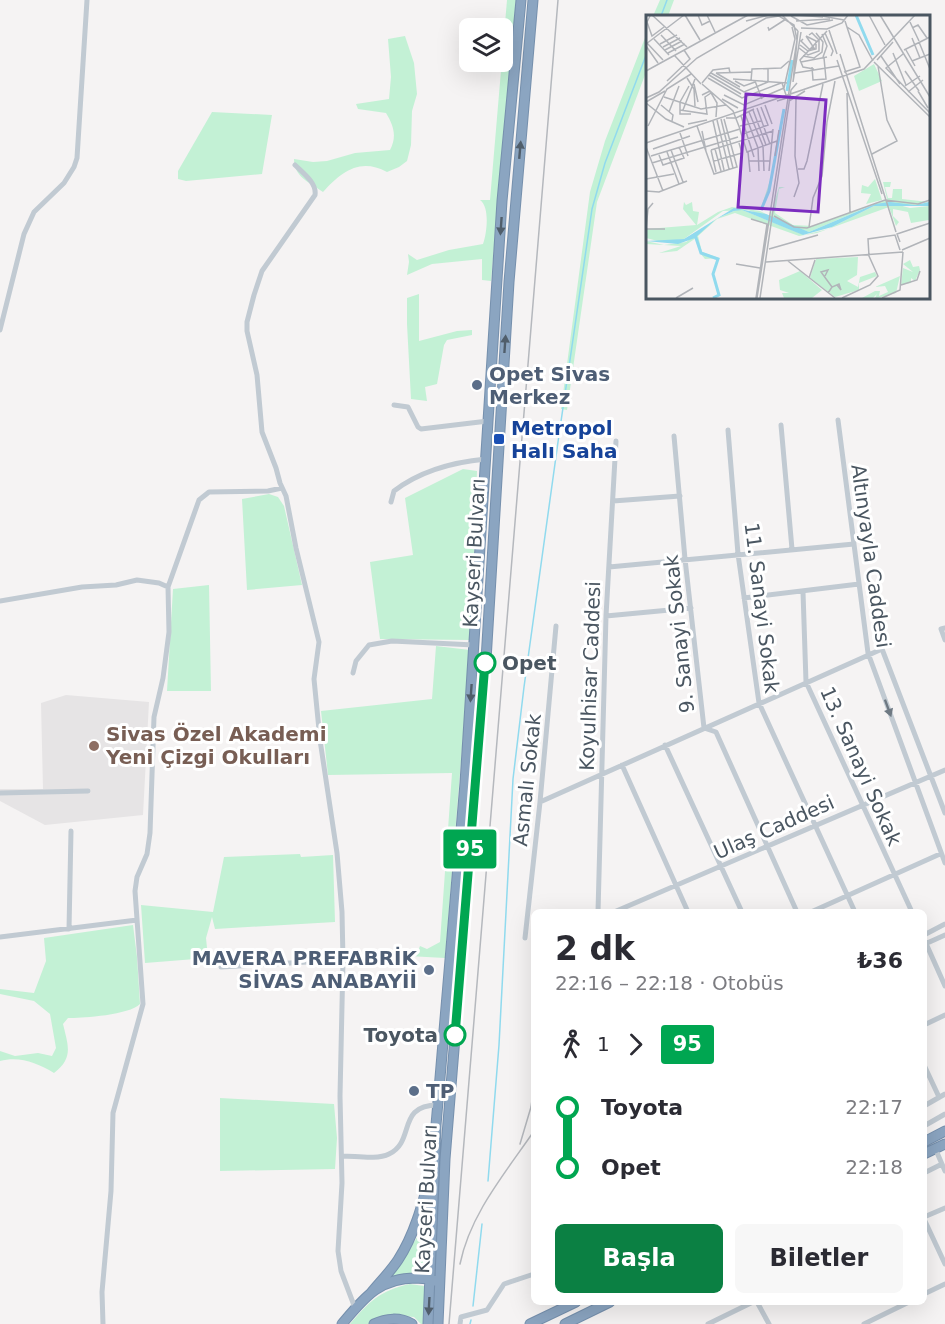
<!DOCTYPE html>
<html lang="tr">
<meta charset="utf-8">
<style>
body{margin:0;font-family:"DejaVu Sans",sans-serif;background:#f7f7f7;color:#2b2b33;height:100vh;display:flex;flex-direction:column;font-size:22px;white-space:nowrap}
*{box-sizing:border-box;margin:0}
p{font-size:20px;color:#7c7c81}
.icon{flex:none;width:33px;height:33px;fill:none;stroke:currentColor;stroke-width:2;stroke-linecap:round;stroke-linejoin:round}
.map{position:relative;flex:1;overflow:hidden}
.panel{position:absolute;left:531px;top:909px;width:396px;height:396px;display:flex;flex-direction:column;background:#fff;border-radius:9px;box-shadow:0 6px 24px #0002}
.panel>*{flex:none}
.badge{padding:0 12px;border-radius:4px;font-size:21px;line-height:39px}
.buttons{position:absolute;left:459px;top:18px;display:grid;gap:12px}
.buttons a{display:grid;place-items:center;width:54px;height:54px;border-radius:9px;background:#fff;box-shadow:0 6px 24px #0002;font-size:30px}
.map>.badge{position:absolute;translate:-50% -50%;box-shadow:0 0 0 3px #fff}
.legs{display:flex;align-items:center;gap:9px;height:66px;padding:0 24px;font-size:20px}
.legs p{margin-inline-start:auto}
.summary{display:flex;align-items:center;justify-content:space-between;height:102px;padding:0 24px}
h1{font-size:33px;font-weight:700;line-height:45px}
.action{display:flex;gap:12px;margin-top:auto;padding:12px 24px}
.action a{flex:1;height:69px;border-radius:9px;background:#0b8043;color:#fff;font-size:24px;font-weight:700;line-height:69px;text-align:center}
.action a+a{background:#f7f7f7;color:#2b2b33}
ul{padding:0 24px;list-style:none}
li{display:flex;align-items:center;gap:21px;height:60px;font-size:22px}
li i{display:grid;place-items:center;width:9px;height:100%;margin:0 8px;background:currentColor}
li i::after{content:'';width:15px;height:15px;margin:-8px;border:4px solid;border-radius:50%;background:#fff}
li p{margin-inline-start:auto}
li:first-child i{background:linear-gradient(#0000 50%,currentColor 0)}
li:last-child i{background:linear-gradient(currentColor 50%,#0000 0)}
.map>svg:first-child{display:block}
.education{fill:#e6e4e5}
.green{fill:#c3f1d5}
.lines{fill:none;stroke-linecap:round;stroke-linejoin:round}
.stream{stroke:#90daee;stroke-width:1.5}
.highway-casing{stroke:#7690ad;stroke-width:11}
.street{stroke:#c1cad2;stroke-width:5}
.highway{stroke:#8ba5c1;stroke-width:9}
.rail{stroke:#b5b8bd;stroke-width:1.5}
.oneway{fill:#505e6b}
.oneway2{fill:#6e7983}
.line-1-casing{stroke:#fff;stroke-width:14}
.line-1{stroke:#00a651;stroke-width:9}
.service-dot{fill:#5c6f8a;stroke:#fff;stroke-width:2}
.transit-dot{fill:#1a4fb4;stroke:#fff;stroke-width:2}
.stop-1-dot{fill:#fff;stroke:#00a651;stroke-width:3}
.education-dot{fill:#8d6e63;stroke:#fff;stroke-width:2}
.labels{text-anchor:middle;stroke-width:6;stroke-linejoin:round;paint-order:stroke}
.service-label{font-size:20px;font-weight:bold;fill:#4e5e75;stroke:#fff;text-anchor:start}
.transit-label{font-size:20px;font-weight:bold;fill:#164399;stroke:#fff;text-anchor:start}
.street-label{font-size:20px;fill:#4a5661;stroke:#fff}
.stop-label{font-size:20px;font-weight:bold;fill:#4a5661;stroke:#fff;text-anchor:start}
.education-label{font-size:20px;font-weight:bold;fill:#785e54;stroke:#fff;text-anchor:start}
.inset-river{fill:none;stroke:#90daee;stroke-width:3}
.inset-road{fill:none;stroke:#b1b4b9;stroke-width:1.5}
.view{fill:#7b2cbf;fill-opacity:0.15;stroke:#7b2cbf;stroke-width:3}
.inset-edge{fill:none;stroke:#4a5661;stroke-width:3}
</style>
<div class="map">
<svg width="945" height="1324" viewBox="0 0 945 1324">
<rect width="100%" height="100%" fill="#f5f3f3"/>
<path class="education" d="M66,695L149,702L143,815L45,825L0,801V789H43L41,703Z"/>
<path class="green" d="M507,0H516L491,281L482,280V259L432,264L407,275L409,262L408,254L417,260L449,250L483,244C487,233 490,207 480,200H490Z
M660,0H674L668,16H653Z
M648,30V67L597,202L567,410L561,409L590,192L605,141Z
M405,36L414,63L417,94L412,111L411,145L407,161L399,167L387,172C360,157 341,172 323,192C309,182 294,177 294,159L313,162L327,161L355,153L390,150C397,137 394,126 386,113L358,109L356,104L389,99L391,77L388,39Z
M212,112L272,115L262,174L186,181L178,179V171Z
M419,294V341L457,331L472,330V335L447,340L444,345L437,384L425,387L427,401L411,399L407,324V298Z
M463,469L477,471L471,640L380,639L370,562L413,555L405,498Z
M269,494L278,497L284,506L302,585L247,590L242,499Z
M209,585L211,691H167L173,589Z
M436,646L470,650L445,958L408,956L418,951L420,946L427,949L440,942L452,773L328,775L321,711L432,699Z
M300,854L301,857L333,855L335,922L215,929L212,917L206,938L208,958L145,963L141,905L213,912L224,857Z
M133,925L137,957L140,1004C129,1015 84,1018 68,1018L63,1024C68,1045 74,1058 54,1073C37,1063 20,1056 0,1061V1051L15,1056L38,1053L52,1056L56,1048L50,1014L34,1001L0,994V989L34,993L46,961L44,938Z
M220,1098L334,1104L337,1138L335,1169L220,1171Z
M429,1206L427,1275L390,1278L418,1236Z
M410,1284L424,1286V1324H421L414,1317L391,1315L376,1318L369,1324H350C370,1301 379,1291 410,1284Z"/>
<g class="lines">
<path class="stream" d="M661,16L667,0
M488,1181L499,1045L513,779L524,687L558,442L592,209L605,163L648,50
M473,1306L482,1224
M470,1324L471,1320"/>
<defs>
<path id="highway" d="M924,1142L945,1131
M924,1154L945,1144
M371,1293C380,1282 390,1272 398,1260C415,1234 423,1202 431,1172
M342,1324C364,1298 379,1278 416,1278C423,1279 429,1278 435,1281
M374,1324C386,1318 400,1317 412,1324
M428,1324L436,1125L465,783L502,201L521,0
M438,1324L445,1159L486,660L509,282L533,0
M530,1324L576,1302
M565,1324L610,1302"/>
</defs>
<use href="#highway" class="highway-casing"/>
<path class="street" d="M295,165C303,173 317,183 315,195L262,271L254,295L247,322V331L257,375L262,432L276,468L280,483L286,496L296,548L319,642L314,679L320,740L337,853L342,912L343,960L340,1096L342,1183L338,1251L341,1271L355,1308
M0,330L24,234L34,212L64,183L74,167L77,158L87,0
M394,405L408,407L418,427L421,429L488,421
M838,420L868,653L945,863
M781,425L792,549
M728,430L738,554L759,703L855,912
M674,436L685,559L704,728L716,732L797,912
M613,501L680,496
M391,502L394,491C420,471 454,462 486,459
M609,567L854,544
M803,592L806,682L912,912
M744,598L859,584
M0,601L82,587L116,585L137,580L159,583L168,587
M606,616L691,608
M945,628L941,629L945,640
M353,673L356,661L369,645L392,641L474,645
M665,745L742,912
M622,765L688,912
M0,793L88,791
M540,802L882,649L945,813
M598,912L606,616L616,441
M614,912L945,770
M811,912L940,854
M69,929L71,831
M924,935L945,924
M0,937L137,920
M525,938L540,802L556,626
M924,939L945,986
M925,944L945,935
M221,967L343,960
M924,1025L945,1015
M924,1065L939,1097
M924,1106L945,1094
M924,1126L945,1114
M935,1148L945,1171
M342,1156C356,1156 377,1160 389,1154C416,1141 396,1105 438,1105
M924,1173L942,1164
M924,1217L945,1208
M924,1219L945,1264
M924,1294L945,1284
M757,1302L769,1324
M103,1324L102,1292L111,1191L113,1113L143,1004L135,891L137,877L147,854L150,833L154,717L163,678L169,632L168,587L199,500L209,492L268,491L282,488
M460,1324L461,1317L487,1310L504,1284L534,1274
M708,1324L753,1302
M864,1324L909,1302"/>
<use href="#highway" class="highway"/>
<path class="rail" d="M520,1144L531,1107L534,1086
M460,1264C470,1214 506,1172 534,1131
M449,1324L558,0"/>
</g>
<defs><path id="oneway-solid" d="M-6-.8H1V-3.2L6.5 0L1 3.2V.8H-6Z" transform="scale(1.5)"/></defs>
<g class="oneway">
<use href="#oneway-solid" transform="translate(520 150) rotate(-85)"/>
<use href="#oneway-solid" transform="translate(501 226) rotate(94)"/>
<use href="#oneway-solid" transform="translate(505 344) rotate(-86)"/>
<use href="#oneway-solid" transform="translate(471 693) rotate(94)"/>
<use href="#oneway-solid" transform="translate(429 1306) rotate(93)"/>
</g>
<use class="oneway2" href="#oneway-solid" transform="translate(888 708) rotate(70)"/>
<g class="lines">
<defs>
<path id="line-1" d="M455,1035L485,663"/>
</defs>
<use href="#line-1" class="line-1-casing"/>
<use href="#line-1" class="line-1"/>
</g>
<g class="service-dot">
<circle cx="477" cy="385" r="6"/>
<circle cx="429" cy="970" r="6"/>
<circle cx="414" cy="1091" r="6"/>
</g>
<rect class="transit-dot" x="493" y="433" width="12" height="12" rx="3"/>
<g class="stop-1-dot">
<circle cx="485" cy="663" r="10"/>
<circle cx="455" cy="1035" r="10"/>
</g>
<circle class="education-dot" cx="94" cy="746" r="6"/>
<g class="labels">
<g class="service-label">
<text x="489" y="381">Opet Sivas<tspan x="489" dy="23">Merkez</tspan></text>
<text x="417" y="965" text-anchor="end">MAVERA PREFABRİK<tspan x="417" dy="23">SİVAS ANABAYİİ</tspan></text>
<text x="426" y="1098">TP</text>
</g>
<g class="transit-label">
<text x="511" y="435">Metropol<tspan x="511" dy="23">Halı Saha</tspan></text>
</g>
<g class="street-label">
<text transform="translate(474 553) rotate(-87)" y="7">Kayseri Bulvarı</text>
<text transform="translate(871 556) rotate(82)" y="7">Altınyayla Caddesi</text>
<text transform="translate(762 608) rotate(83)" y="7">11. Sanayi Sokak</text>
<text transform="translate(679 634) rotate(-96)" y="7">9. Sanayi Sokak</text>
<text transform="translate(590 676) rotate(-88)" y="7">Koyulhisar Caddesi</text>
<text transform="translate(861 766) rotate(66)" y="7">13. Sanayi Sokak</text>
<text transform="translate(527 780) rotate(-84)" y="7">Asmalı Sokak</text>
<text transform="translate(774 827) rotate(-24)" y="7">Ulaş Caddesi</text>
<text transform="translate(426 1199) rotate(-87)" y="7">Kayseri Bulvarı</text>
</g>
<g class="stop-label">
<text x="502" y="670">Opet</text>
<text x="438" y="1042" text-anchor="end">Toyota</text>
</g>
<g class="education-label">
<text x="106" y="741">Sivas Özel Akademi<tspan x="106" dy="23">Yeni Çizgi Okulları</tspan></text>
</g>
</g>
<g transform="translate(646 15)">
<rect width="284" height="284" fill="#f5f3f3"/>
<path d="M228,49L236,66L213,76L208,61ZM126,159L123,178L114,196L124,201L133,172H139L133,174L129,198L147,210L167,211L241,184L237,167H245L244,172H239L242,183H246L247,174H256V184L283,187L263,191L229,189L163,217L102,195L77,196L38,224L16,227L0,223V208L1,214L50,210L37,194L38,187L40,190L46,187L47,196L53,197L51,210L72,197L86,192L114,196ZM229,164L236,185L220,189L225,179L215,178L216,170L222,172ZM249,189L264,193L283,191V205L265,208L262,197L247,194V201L253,207L250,211L243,192L171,218L153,221L89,198L71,204L52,221L56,237L73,243L59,244L54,238L50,223L31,236L13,238L35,231L0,229V226L18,230L40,227L70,204L88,196L96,195L158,220L182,214L228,191ZM212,242L211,260L201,266L212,272L214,262L229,257L231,261L213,268V275L189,282L164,263L170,244ZM264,245L267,252L273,251L274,255L269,266L265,263V268L255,270L257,253L267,257L257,249ZM154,256L176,275L166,283H138L136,278H143L134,275L133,265ZM254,261L250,278L232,283H229L231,279L227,283H216L229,276H234L233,281L242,277L239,271L229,272Z" fill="#c3f1d5"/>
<path d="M244,187L269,190L283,187V191H228L186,212L157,220L96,195L88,196L70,204L49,223L32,229L0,226L38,224L88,193L120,199L163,217L229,189Z" fill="#90daee"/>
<path class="inset-river" d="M210,0L227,40M141,76L146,45M115,195L123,176L138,94M49,220L55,238L72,244L67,259L73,280L67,283"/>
<path class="inset-road" d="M6,0L41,32M39,0L54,25M52,0L56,10L64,6M61,0L69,17M136,0L152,16M150,0L177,2M223,0L239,30M234,0L284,82M4,1L1,7L6,21L18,12M145,1L161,10L187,5M176,1L198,5M100,6L123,0M150,6L184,4M264,7L273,26M122,12L123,15L140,4M201,12L213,20L227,46M155,13L181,14L196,8L202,0M266,13L272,10L281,23M183,15L191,39M152,16L147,67L155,17M179,18L187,36L185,41M176,19L181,31L177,42M15,20L30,36M266,23L274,43M8,24L23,40M157,24L155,26L163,34L168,33L160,21M273,27L284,54M1,28L17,45M0,29L38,0M14,29L31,20M154,30L162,36L170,34V26L160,21M0,31L12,48M17,32L34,23M153,33L162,40L173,36V25L166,18L163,20M19,35L36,26M258,35L284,22M260,35L269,51M22,38L39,29M247,38L260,70M194,39L250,217M257,39L240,53L284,98M29,41L55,69M157,41L168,43L176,37L177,27L170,18M235,41L254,69M191,45L236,179M231,45L247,27M266,46L284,39M155,47L181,42M228,47L284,102M166,52L167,65L180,64L178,43M168,54L157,52L154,45L181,16M0,56L102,0M259,56L273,76M198,57L214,52L199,6M65,58L98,77L122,67V54M70,58L105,57M70,58L94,72M149,58L193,51M63,60L95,79M41,63L48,74L49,91M62,63L96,83L135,68M87,64L141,68M21,66L44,44L38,35M89,66L98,71L109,67M105,66L106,54L135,53L143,46M109,66L116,84M56,68L67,55L83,53L84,58M48,69L52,87M259,71L274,61M138,73L149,24L146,12M272,76L282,93M262,77L277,65M201,78L204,197M56,80L64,76L71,88L70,102M78,80L98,90L138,73M18,82L55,94L80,90M0,83L13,77L51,43L120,3L133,1L148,10L151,25L111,283M76,84L92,93M131,86L141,83L136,68M143,86L159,76M0,87L19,76M34,87V99H45M34,87L43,71M0,88L20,104L38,112M15,90L27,100L26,106M119,90L126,109M111,93L124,129M34,95L61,99L59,82L65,78M37,95L49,64M107,95L120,130M23,97L33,71M103,97L117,131L118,156M99,99L112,133L113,156M95,101L108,142M80,103H90L108,94M75,104L87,153M71,105L83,154M67,106L78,155M42,109L61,105M2,111L21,74L45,59M51,111L68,159L91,152L78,104M94,111L115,106M94,115L101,137L131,126M56,116L60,136M34,118L42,141M97,119L122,110L115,92M0,128L218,54L269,0M0,132L17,176M7,134L44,121M69,134L75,156M25,135L37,167M65,135L127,116M65,135L70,157M21,137L33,169M102,137L104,157M226,139L251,126L241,105L232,51M13,140L17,150L38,143L33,132M5,141L94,114L87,96L56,69M129,141L133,115M68,146L96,138L93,128M103,146H124M6,148L92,122M152,154H158L161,146L177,69M123,156L127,114M0,164L28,159M0,176L13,177L41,166M148,182L153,168L149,141L150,84M128,201L148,212L161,213L239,185L272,189L284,185M105,204L121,209L110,283M163,212L167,183L176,161L181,107L189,66M0,214L2,194L7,188M0,214H19M254,227L251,219L284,208M123,234L172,220M256,235L284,223M142,246L189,283M120,247L257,237M90,249L114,253M179,261L182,255L175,257L186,272M163,263L169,245M255,270L271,265L274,256M182,278L186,272L193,269L195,275L191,270M30,283L47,273M114,283L145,75L151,68M196,283L224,270L232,261L223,241L222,224L249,220L254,235M236,283L254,275L257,237"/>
<path class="view" d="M100,79L180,85L172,197L92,192Z"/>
<rect width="284" height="284" class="inset-edge"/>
</g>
</svg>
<div class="buttons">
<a><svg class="icon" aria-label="layers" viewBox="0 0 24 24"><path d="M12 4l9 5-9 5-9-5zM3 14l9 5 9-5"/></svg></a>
</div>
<b class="badge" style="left:470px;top:849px;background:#00a651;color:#fff">95</b>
<section class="panel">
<div class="summary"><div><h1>2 dk</h1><p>22:16 – 22:18 · Otobüs</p></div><b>₺36</b></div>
<div class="legs"><svg class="icon" aria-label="walk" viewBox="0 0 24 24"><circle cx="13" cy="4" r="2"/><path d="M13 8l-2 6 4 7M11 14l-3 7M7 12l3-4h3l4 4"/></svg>1<svg class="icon" aria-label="forward" viewBox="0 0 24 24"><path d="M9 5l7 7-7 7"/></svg><b class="badge" style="background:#00a651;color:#fff">95</b></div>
<ul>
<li><i style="color:#00a651"></i><b>Toyota</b><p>22:17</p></li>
<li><i style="color:#00a651"></i><b>Opet</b><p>22:18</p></li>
</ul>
<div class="action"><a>Başla</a><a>Biletler</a></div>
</section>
</div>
